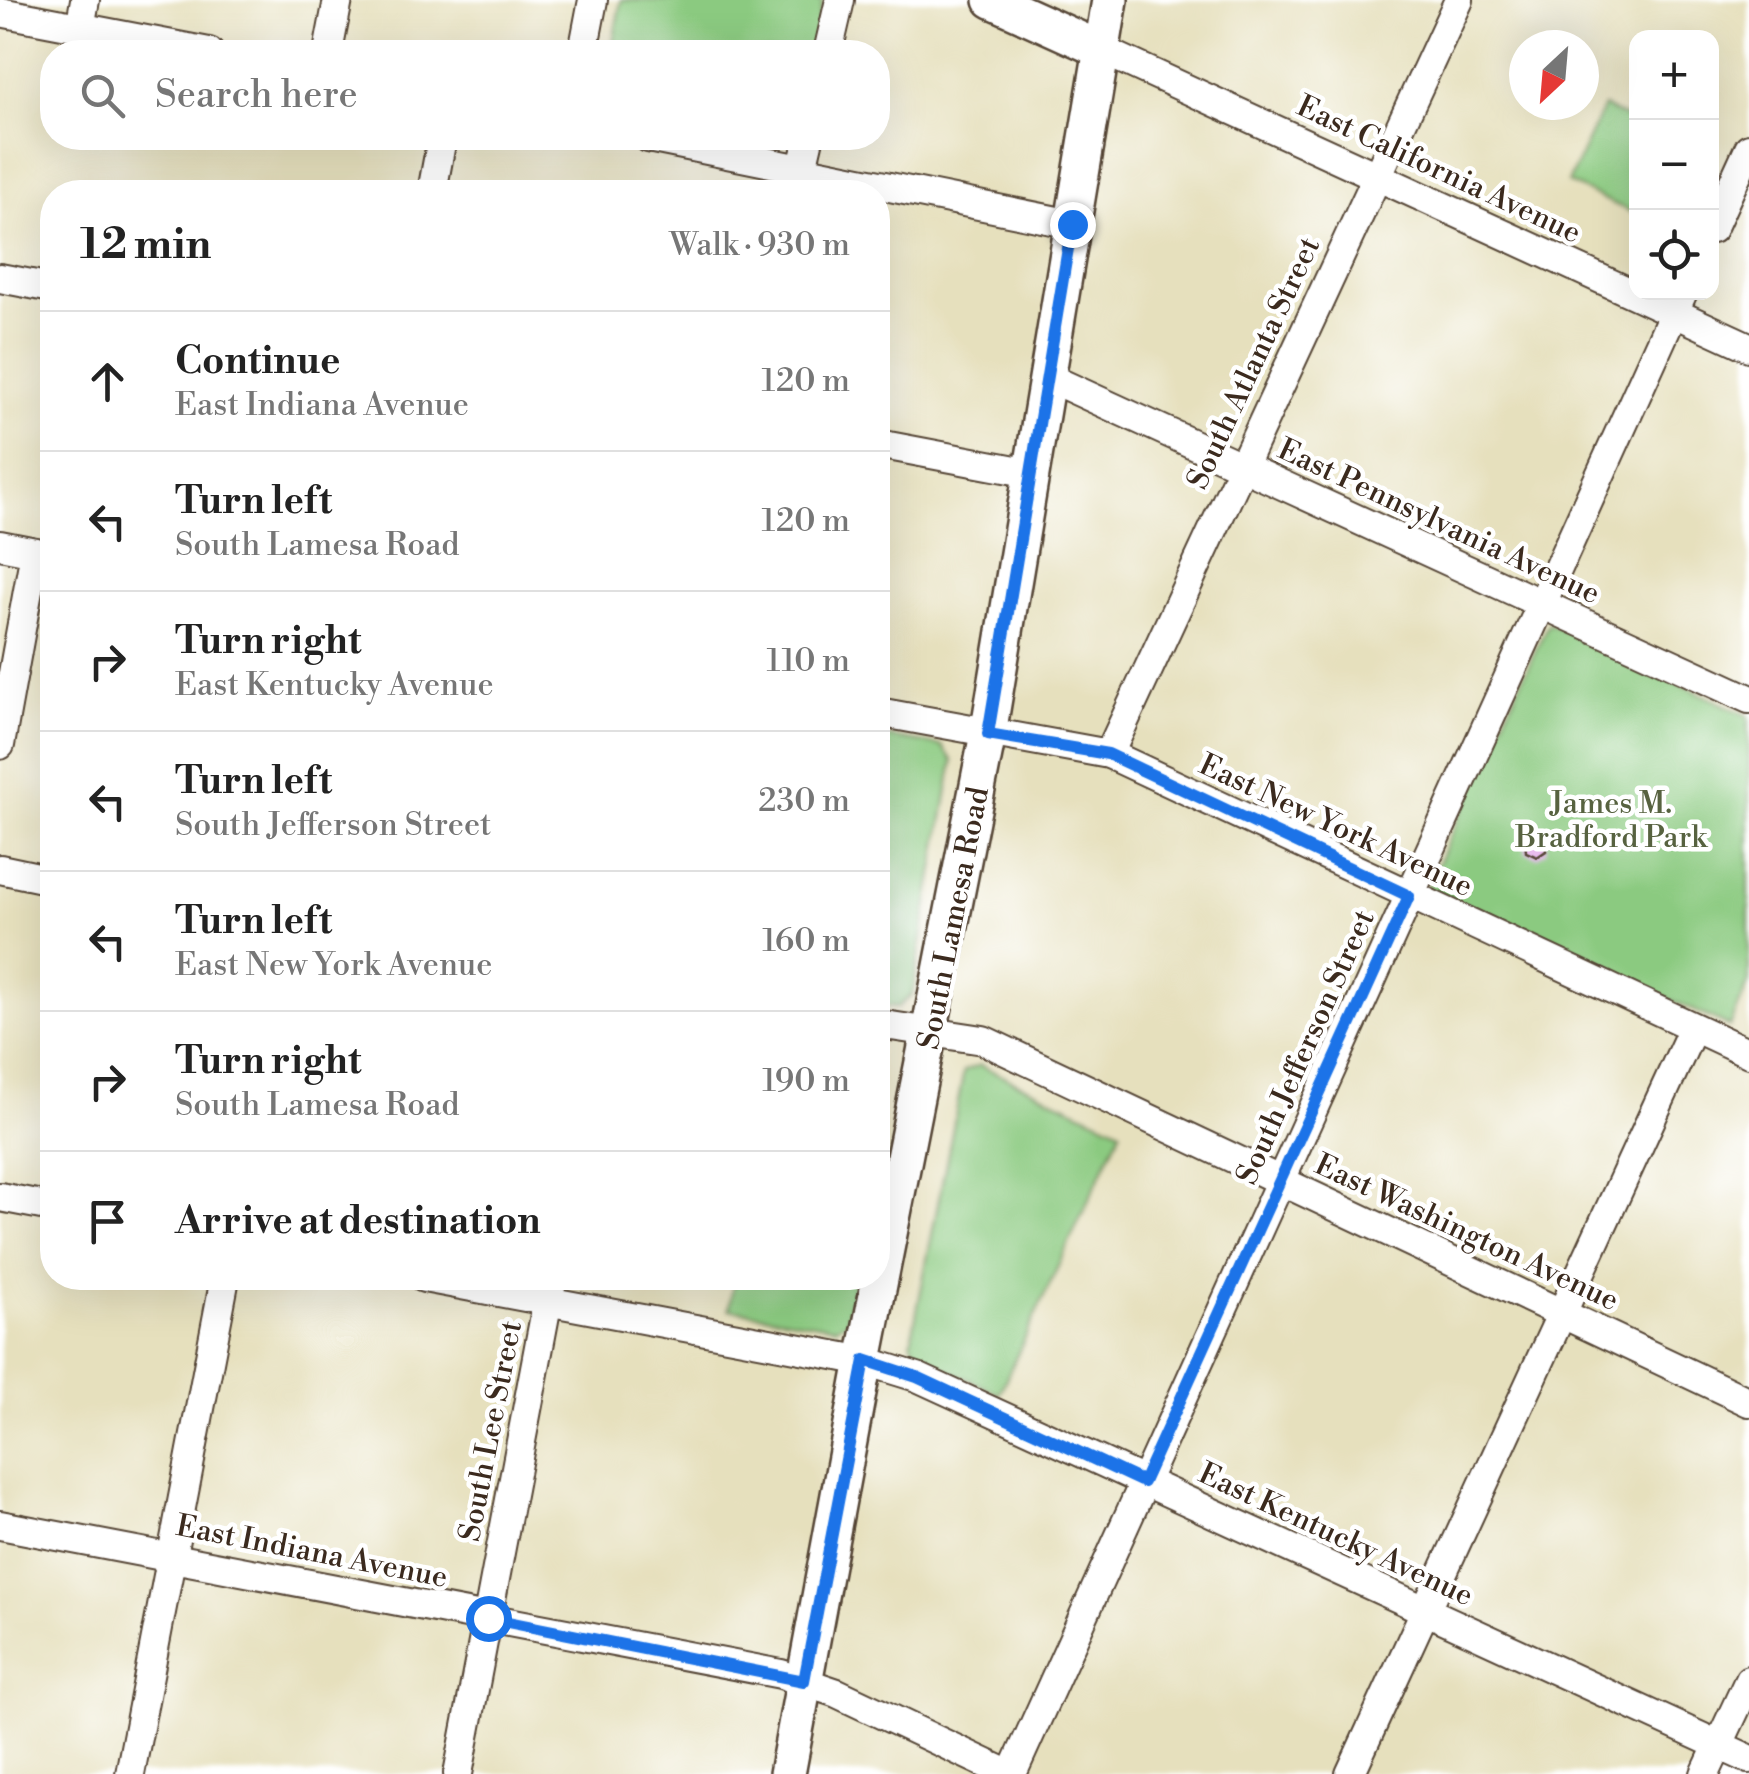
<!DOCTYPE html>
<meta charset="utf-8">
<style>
:root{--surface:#fff;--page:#f2f2f2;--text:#222;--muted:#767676;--line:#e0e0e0}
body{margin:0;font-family:"Libre Bodoni",serif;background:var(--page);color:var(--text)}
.controls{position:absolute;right:30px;top:30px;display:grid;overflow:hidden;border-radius:20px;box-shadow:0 10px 40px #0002}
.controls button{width:90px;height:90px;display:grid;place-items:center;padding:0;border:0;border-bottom:2px solid var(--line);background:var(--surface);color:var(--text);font:50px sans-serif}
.compass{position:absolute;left:1509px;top:30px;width:90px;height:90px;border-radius:50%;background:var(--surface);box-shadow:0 10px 40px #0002;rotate:206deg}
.stop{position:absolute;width:30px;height:30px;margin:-22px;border:8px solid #1a73e8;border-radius:50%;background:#fff}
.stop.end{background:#1a73e8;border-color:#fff;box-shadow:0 2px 10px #0008}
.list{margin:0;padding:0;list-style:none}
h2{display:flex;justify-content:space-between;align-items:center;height:130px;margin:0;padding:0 40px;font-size:42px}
h2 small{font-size:32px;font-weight:400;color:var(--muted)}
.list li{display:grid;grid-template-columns:65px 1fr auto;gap:30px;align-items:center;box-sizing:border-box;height:140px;padding:0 40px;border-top:2px solid var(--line)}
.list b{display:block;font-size:38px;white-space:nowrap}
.list p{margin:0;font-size:32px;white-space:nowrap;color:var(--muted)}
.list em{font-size:32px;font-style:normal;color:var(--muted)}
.icon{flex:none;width:55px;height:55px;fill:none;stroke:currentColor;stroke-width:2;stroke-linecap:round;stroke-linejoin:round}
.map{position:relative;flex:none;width:1749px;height:1774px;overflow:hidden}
.search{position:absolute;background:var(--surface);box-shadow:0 10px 40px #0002;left:40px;top:40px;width:850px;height:110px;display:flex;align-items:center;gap:25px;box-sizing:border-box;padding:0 35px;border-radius:40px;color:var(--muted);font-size:38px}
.panel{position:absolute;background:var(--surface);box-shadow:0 10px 40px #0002;left:40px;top:180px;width:850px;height:1110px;border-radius:40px}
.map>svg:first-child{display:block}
.green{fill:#8bca80;stroke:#637a4f;stroke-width:2.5}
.building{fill:#e2a8e9}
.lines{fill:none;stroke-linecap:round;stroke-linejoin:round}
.minor-casing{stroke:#554536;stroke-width:32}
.major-casing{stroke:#554536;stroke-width:40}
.minor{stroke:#fff;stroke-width:28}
.major{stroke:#fff;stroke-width:35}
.route{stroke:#1a73e8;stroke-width:12}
.labels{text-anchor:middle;stroke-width:9;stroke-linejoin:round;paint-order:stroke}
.street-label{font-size:30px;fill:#3b2a1e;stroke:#fff}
.park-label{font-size:30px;fill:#576240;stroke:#fff}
</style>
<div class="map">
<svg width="1749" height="1774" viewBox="0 0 1749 1774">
<rect width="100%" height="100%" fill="#fff"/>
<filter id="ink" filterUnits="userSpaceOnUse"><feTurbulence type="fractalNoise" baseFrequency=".01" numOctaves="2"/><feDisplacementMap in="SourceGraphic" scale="20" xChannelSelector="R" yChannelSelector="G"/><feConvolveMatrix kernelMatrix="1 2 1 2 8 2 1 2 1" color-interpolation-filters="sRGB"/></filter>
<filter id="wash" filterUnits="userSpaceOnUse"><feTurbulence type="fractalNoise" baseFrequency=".0048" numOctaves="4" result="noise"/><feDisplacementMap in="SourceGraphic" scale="40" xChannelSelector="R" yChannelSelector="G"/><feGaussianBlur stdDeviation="2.25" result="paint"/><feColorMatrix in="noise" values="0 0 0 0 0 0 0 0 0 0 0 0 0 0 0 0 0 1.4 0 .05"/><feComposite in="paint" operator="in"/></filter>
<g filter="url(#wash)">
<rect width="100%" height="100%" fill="#e6e0bd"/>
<g class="green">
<path d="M621,0H823L813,52H611Z"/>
<path d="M1603,107L1636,122V214L1568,183Z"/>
<path d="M1548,623L1749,716V982L1730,1027L1426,889Z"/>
<path d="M878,735L942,746L953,761L912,995L898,1007L878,1005Z"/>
<path d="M979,1065L1121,1130L999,1394L917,1355L911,1341L964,1071Z"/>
<path d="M734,1278H855L847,1321L835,1327L729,1309Z"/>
</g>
<g id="blocks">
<path class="building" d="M1535,835L1546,839V851L1537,857L1526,852L1525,841Z"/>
</g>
</g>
<g filter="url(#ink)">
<use href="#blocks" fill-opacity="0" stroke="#554536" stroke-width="2.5"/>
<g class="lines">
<g class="minor-casing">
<g id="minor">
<path d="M0,12L209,52"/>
<path d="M80,28L85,0"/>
<path d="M1102,50L1749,347"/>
<path d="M328,52L338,0"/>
<path d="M583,52L593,0"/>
<path d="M828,52L840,0"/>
<path d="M648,138L1072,224"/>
<path d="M802,168L809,138"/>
<path d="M432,192L442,138"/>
<path d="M1712,229L1749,148"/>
<path d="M0,278L52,288"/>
<path d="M1047,377L1749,699"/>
<path d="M878,444L1031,473"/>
<path d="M0,545L51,555"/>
<path d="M878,712L1109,754L1749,1053"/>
<path d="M0,745L35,552"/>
<path d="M1109,754L1459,0"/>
<path d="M0,869L52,880"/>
<path d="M878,1024L983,1040L1749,1402"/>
<path d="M0,1197L52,1207"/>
<path d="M424,1278L865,1361L917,1377L1749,1759"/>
<path d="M0,1525L781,1674L837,1693L1008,1774"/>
<path d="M130,1774L225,1278"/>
<path d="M458,1774L552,1278"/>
<path d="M1012,1774L1683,292"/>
<path d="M1350,1774L1693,1028"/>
<path d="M1705,1774L1749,1680"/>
</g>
</g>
<g class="major-casing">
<g id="major">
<path d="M992,0L1102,50"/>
<path d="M787,1774L865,1355L988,734L1110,0"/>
</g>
</g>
<use href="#minor" class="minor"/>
<use href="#major" class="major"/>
</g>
</g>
<g class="lines" filter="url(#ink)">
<path class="route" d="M488,1618L804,1681L865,1360L917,1377L1143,1482L1409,896L1108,754L988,734L1072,224"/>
</g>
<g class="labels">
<g class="street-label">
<text transform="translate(1439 169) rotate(25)" y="10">East California Avenue</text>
<text transform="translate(1253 363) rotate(-65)" y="10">South Atlanta Street</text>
<text transform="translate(1439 521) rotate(25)" y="10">East Pennsylvania Avenue</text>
<text transform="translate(1336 825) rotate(25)" y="10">East New York Avenue</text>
<text transform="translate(953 918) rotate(-79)" y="10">South Lamesa Road</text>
<text transform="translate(1305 1047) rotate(-66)" y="10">South Jefferson Street</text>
<text transform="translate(1467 1232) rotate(25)" y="10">East Washington Avenue</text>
<text transform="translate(490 1431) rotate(-79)" y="10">South Lee Street</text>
<text transform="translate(1336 1534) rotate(25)" y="10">East Kentucky Avenue</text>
<text transform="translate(312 1551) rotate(11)" y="10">East Indiana Avenue</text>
</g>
<g class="park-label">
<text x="1611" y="813">James M.<tspan x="1611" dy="34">Bradford Park</tspan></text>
</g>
</g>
</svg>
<div class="controls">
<button>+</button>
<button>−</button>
<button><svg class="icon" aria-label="locate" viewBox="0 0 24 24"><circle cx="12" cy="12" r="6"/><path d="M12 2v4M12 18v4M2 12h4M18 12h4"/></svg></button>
</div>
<svg class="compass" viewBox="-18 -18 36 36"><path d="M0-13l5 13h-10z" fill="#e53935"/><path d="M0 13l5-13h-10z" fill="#767676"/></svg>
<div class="stop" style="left:488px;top:1618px"></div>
<div class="stop end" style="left:1072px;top:224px"></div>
<div class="search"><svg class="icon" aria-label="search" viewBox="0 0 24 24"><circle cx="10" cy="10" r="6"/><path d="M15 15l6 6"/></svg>Search here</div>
<section class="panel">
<h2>12 min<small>Walk · 930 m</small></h2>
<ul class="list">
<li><svg class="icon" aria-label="ahead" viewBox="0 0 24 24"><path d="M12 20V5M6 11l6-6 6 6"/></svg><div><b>Continue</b><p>East Indiana Avenue</p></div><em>120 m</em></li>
<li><svg class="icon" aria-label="left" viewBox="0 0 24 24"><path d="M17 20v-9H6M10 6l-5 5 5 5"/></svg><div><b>Turn left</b><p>South Lamesa Road</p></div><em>120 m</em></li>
<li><svg class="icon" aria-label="right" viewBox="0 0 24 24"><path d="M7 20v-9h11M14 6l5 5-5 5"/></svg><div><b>Turn right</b><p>East Kentucky Avenue</p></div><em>110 m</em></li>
<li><svg class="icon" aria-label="left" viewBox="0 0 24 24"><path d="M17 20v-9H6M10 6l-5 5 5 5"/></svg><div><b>Turn left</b><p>South Jefferson Street</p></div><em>230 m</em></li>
<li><svg class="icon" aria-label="left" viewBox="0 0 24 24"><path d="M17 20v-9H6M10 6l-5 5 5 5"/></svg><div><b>Turn left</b><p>East New York Avenue</p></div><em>160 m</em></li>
<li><svg class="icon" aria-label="right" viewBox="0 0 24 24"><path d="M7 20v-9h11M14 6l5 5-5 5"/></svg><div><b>Turn right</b><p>South Lamesa Road</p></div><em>190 m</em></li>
<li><svg class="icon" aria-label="arrive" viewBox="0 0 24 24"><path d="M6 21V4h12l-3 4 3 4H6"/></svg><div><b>Arrive at destination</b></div></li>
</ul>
</section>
</div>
